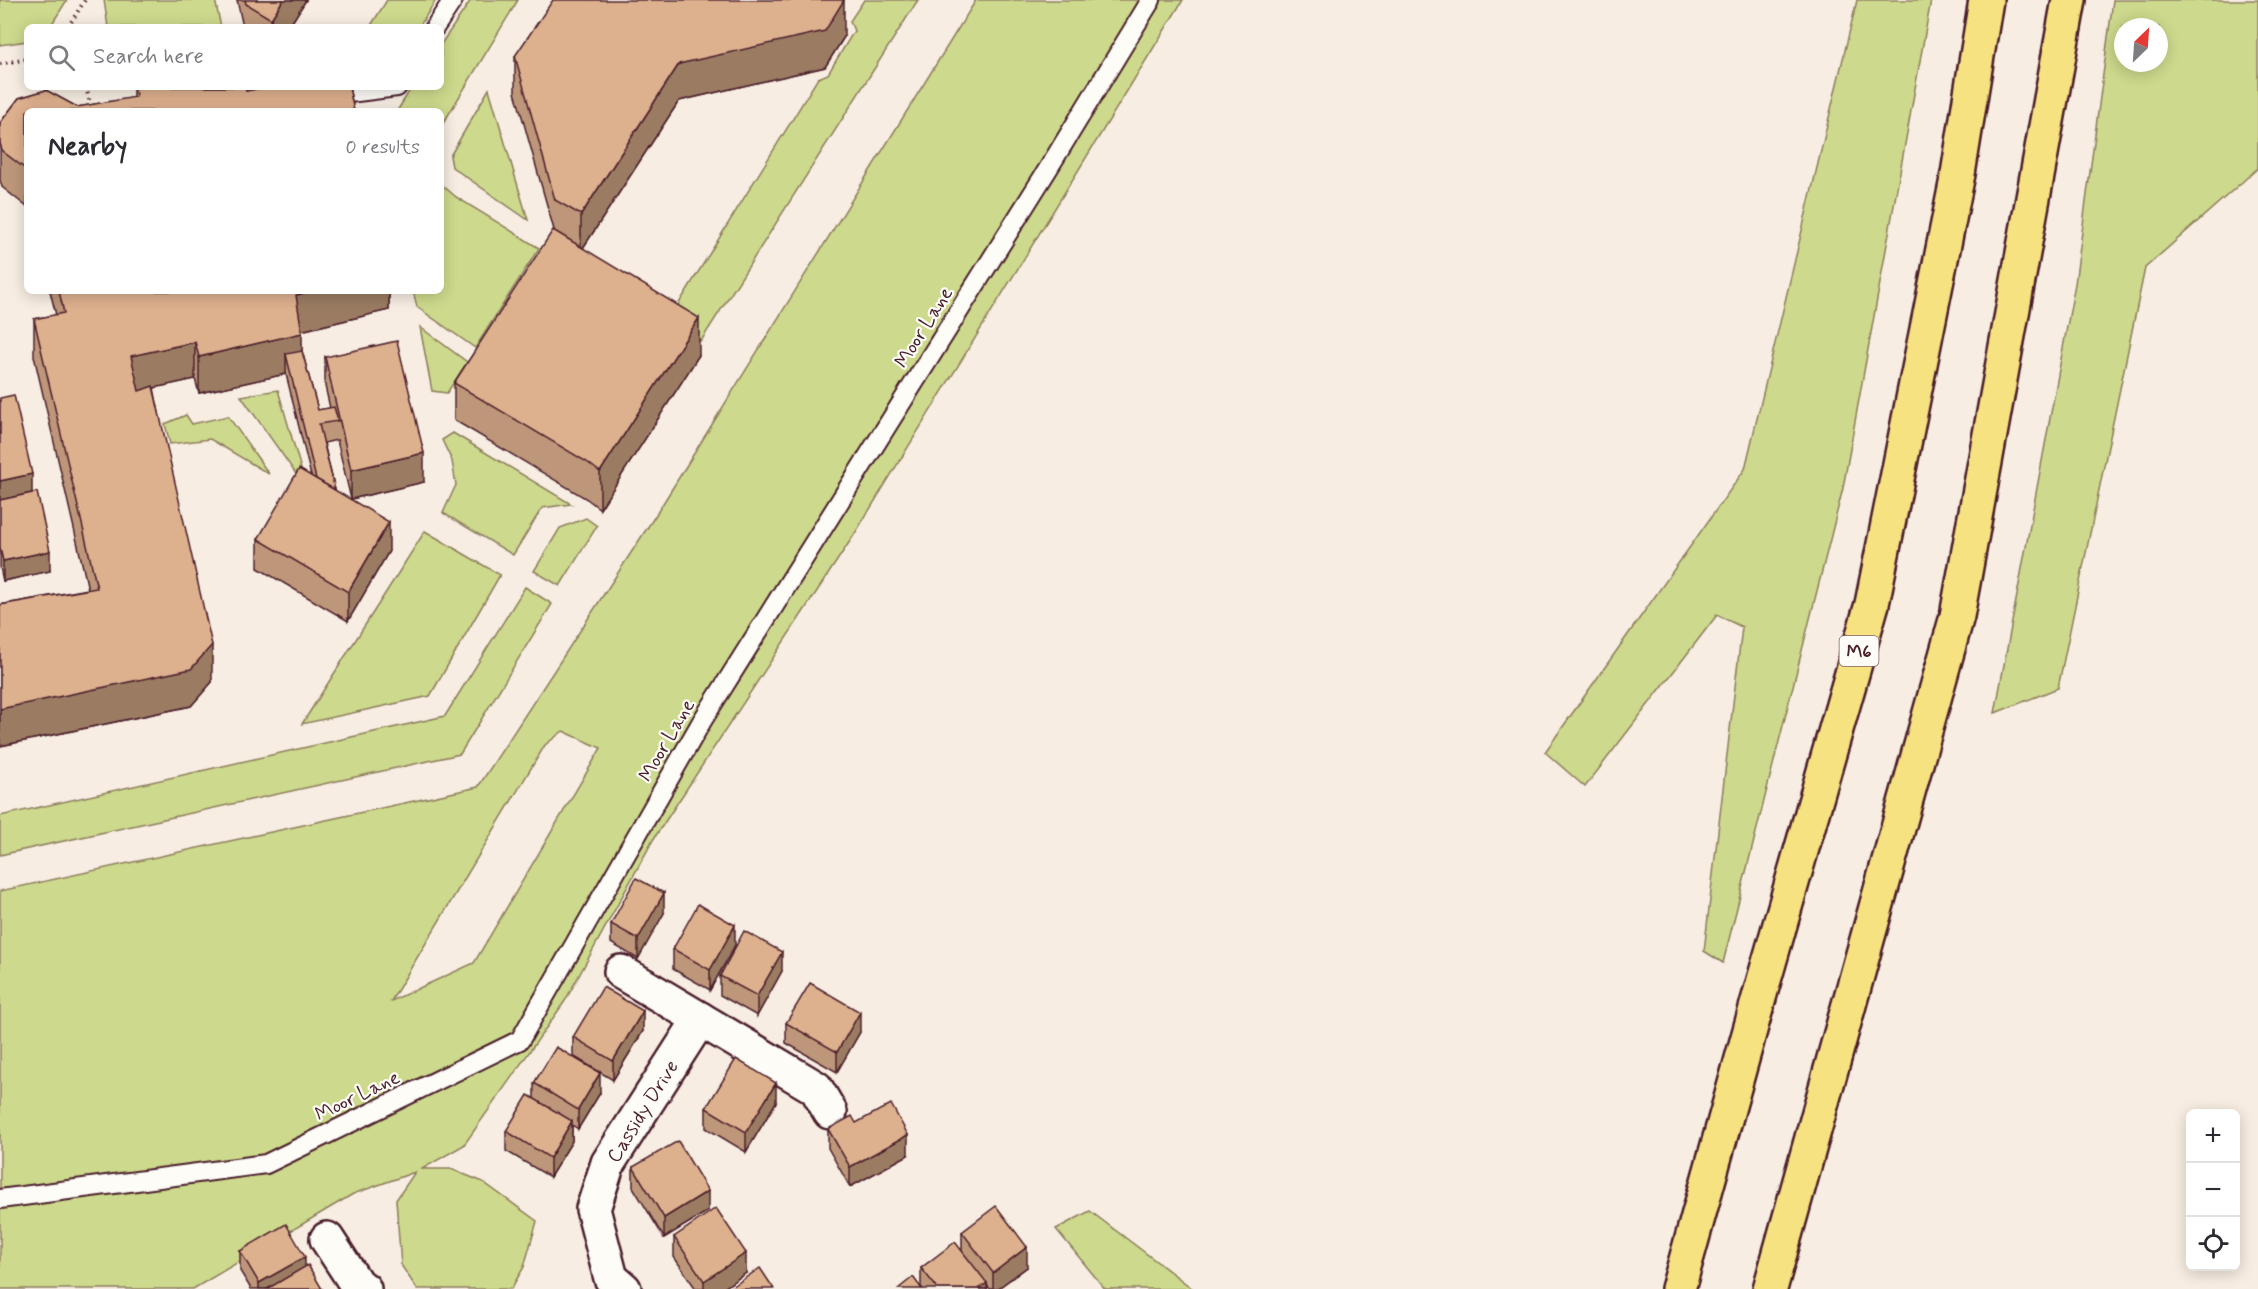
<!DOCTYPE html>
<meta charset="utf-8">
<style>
:root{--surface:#fff;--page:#f2f2f3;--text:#2b2b33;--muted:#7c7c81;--line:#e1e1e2}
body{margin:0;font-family:Mynerve,sans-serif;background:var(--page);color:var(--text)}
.controls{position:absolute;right:18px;bottom:18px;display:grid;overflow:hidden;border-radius:9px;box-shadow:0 3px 15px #0003}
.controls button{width:54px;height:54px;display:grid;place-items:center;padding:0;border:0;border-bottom:2px solid var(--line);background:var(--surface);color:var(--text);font:30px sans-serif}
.compass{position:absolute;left:2114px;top:18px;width:54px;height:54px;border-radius:50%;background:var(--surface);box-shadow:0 3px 15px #0003;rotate:25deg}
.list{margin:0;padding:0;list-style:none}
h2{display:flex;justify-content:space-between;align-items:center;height:78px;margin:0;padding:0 24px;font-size:26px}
h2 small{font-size:20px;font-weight:400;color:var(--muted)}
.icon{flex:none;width:33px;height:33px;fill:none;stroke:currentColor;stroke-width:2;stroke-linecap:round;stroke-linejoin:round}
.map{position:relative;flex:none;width:2258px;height:1289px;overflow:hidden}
.search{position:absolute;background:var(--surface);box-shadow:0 3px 15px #0003;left:24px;top:24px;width:420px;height:66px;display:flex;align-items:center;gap:15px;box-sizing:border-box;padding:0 21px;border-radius:9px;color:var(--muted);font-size:22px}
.panel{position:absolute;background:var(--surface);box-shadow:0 3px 15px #0003;left:24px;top:108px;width:420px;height:186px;border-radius:9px}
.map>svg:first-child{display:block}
.green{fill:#cdd98c;stroke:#8c7c5c;stroke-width:1.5;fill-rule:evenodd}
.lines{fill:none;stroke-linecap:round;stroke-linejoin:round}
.service-casing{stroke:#4a1f2b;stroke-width:22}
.minor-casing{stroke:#4a1f2b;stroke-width:38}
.motorway-casing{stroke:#4a1f2b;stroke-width:38}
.path{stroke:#4a1f2b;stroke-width:4;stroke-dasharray:1.5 4.5;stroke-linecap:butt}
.service{stroke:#fdfcf7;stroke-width:18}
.minor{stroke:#fdfcf7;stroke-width:33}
.motorway{stroke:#f6e281;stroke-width:33}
.wall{fill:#be977a;stroke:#4a1f2b;stroke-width:1.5}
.shaded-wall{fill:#9b7b63;stroke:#4a1f2b;stroke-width:1.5}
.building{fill:#ddb08e;stroke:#4a1f2b;stroke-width:1.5}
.labels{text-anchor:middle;stroke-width:4.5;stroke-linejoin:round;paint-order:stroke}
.shield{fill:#fdfcf7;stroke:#806168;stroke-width:1.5}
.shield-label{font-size:18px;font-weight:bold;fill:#4a1f2b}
.street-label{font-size:20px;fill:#4a1f2b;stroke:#fdfcf7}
</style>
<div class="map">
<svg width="2258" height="1289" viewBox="0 0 2258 1289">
<rect width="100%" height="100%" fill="#f7ede2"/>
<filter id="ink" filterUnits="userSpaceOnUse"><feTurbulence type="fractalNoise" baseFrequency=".0167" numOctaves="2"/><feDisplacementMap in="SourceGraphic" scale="12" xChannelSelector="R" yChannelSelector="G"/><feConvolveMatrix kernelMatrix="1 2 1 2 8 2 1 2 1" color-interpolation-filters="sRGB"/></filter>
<g filter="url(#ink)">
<g class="green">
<path d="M0,0H67L50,27H27V41L0,45Z"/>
<path d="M104,0H215L221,27H108Z"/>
<path d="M387,0H436L419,27H370Z"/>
<path d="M471,0H518L441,127V111H397L412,87H441V44Z"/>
<path d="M864,0H918L701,341L668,321L818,78L828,74L854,31L850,21Z"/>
<path d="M976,0H1183L854,535L653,840L565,1001L464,1145L422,1169H451L483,1182L537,1221L524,1267L511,1289H417L401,1265L396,1200L415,1172L353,1194L193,1289H0V891L478,787L657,513ZM563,731L601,748L474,963L391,1001L545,745Z"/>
<path d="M1857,0H1931L1843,488L1723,963L1704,951L1742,627L1717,615L1585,787L1545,752L1745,469Z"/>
<path d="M2113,0H2258V168L2145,268L2058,688L1995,713L2075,284ZM2123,27H2159V63H2123Z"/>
<path d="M489,89L528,220L452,167L450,156Z"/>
<path d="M441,184L456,197L539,248L475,348L417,307L413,291H441Z"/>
<path d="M420,327L467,362L447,393L432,391Z"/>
<path d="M278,390L301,469V481L241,396Z"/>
<path d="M186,415L192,424L228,416L269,474L210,439L170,444L165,424Z"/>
<path d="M453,433L571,504L542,508L513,555L443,513L456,485L452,461L442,440Z"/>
<path d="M586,518L597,526L560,586L534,571L560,528Z"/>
<path d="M425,531L500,575L430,696L302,724Z"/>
<path d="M525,587L552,604L460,754L0,855V816L445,716Z"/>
<path d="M1090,1211L1193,1289H1105L1056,1229Z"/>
</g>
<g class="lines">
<g class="service-casing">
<g id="service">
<path d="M435,27L453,0"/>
<path d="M325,96L397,87"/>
<path d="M0,1199L266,1164L520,1040L702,721L1048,169L1151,0"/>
</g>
</g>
<g class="minor-casing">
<g id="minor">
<path d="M621,972L816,1088L830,1112"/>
<path d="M327,1239L357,1285L364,1289"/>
<path d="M624,1289L611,1278L593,1209L608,1163L700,1019"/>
</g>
</g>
<g class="motorway-casing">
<g id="motorway">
<path d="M1678,1289L1762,987L1872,604L1958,174L1986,0"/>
<path d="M1770,1289L1957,616L2069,0"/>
</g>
</g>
<g class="path">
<path d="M68,27L85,0"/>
<path d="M0,64L27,59"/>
<path d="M86,87L92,111"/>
</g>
<use href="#service" class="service"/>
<use href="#minor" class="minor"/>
<use href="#motorway" class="motorway"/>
</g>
<g class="wall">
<path d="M237,0H306L289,27H243Z"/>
<path d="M844,37L825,67L679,101L583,248L699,355L600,509L587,499L454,420V383L554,230L515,92V56Z"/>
<path d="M133,87H246V91L267,87H349L354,111H27V207L2,187L0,180V123L19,98L46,90L77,107L133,98Z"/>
<path d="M50,291H389V310L301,331L302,351L318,410L330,408L325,386V357L424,482L351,499L337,440L324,443L335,490L389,551L348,621L258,568V539L311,476L286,374L199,393L195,379L154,388L212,682L191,706L0,746V605L88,589L34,356V319L56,315Z"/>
<path d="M0,398L32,493L50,571L3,581L0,567Z"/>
<path d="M664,913L638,959L611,943V924Z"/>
<path d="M735,945L710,990L673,969V949Z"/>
<path d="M782,971L757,1016L720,995V976Z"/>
<path d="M786,1023L860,1032L837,1072L786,1043Z"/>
<path d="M643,1031L613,1080L573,1056V1037Z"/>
<path d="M534,1083L600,1093L578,1129L572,1125V1141L550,1177L506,1151V1131L534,1098Z"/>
<path d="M776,1102L746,1152L706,1128V1108Z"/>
<path d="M828,1129L908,1155L850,1187L828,1148Z"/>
<path d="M633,1167L708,1211L664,1238L633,1187Z"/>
<path d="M962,1232L1027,1267L997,1289H990L987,1285V1289H923L921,1287V1268L962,1251Z"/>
<path d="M674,1237L746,1273L722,1289H696L674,1257Z"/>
<path d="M240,1251L305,1267L322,1289H251L240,1271Z"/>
</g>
<g class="shaded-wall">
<path d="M283,0H306L289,27H271V19Z"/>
<path d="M844,0V37L825,67L679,101L581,251V215L679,64Z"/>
<path d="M313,291H389V310L296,332V295Z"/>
<path d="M699,318V355L600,509V472Z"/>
<path d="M302,333V370L286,354V374L199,393V357Z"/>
<path d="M195,342V379L131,393V356Z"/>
<path d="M424,453V482L351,499V470Z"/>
<path d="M32,474V493L0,500V481Z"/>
<path d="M389,522V551L348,621V592Z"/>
<path d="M50,551V571L3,581V561Z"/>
<path d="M212,645V682L191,706L0,746V709Z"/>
<path d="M664,893V913L638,959V939Z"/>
<path d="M735,925V945L710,990V970Z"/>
<path d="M782,952V971L757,1016V996Z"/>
<path d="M643,1011V1031L613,1080V1061Z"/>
<path d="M860,1012V1032L837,1072V1052Z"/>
<path d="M600,1073V1093L578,1129V1110Z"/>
<path d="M776,1083V1102L746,1152V1132Z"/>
<path d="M572,1121V1141L550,1177V1158Z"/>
<path d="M908,1135V1155L850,1187V1167Z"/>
<path d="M708,1191V1211L664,1238V1218Z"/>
<path d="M1027,1247V1267L997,1289H993V1273Z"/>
<path d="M746,1253V1273L722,1289H704V1281Z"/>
<path d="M305,1257V1277L284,1289H259V1283Z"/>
<path d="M987,1283V1289H978Z"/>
</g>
<g class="building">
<path d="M245,0H283L271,19L246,4Z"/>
<path d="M553,0H844L825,31L679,64L581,215L555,200L515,56Z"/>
<path d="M135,87H246V91L267,87H349L354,111H27V170L2,151L0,143V123L19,98L46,90L77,107L136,97Z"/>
<path d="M553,230L699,318L600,472L587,462L454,383Z"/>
<path d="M59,291H313L296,295L302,333L199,357L195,342L131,356L139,391L153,386L212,645L191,669L0,709V605L97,588L34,319L64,313Z"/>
<path d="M397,341L424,453L351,470L325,357Z"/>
<path d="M302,351L318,410L334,407L338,421L319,424L335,490L316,479L286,354Z"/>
<path d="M14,395L32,474L0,481V398Z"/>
<path d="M299,469L389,522L348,592L258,539Z"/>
<path d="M37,492L50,551L3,561L0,548V500Z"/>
<path d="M636,878L664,893L638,939L611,924Z"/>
<path d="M698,904L735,925L710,970L673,949Z"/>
<path d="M744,931L782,952L757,996L720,976Z"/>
<path d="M810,983L860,1012L837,1052L786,1023Z"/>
<path d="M603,987L643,1011L613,1061L573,1037Z"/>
<path d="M556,1047L600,1073L578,1110L534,1083Z"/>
<path d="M736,1059L776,1083L746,1132L706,1108Z"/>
<path d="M528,1095L572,1121L550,1158L506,1131Z"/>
<path d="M891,1104L908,1135L850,1167L828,1129L852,1116L856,1123Z"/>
<path d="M678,1141L708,1191L664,1218L633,1167Z"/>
<path d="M996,1206L1027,1247L993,1273L962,1232Z"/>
<path d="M716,1208L746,1253L704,1281L674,1237Z"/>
<path d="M286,1224L305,1257L259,1283L240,1251Z"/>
<path d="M955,1242L987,1283L978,1289H938L921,1268Z"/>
<path d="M308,1265L322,1289H267Z"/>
<path d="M760,1268L774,1289H729Z"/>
<path d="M913,1277L922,1289H898Z"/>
</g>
</g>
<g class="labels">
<rect class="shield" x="1839.5" y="636" width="39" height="30" rx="4.5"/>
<g class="shield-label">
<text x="1859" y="657">M6</text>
</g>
<g class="street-label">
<text transform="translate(923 327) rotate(-58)" y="7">Moor Lane</text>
<text transform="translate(666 740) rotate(-60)" y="7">Moor Lane</text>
<text transform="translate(357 1095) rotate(-26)" y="7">Moor Lane</text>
<text transform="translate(642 1111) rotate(-58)" y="7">Cassidy Drive</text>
</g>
</g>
</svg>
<div class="controls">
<button>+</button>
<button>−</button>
<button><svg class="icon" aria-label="locate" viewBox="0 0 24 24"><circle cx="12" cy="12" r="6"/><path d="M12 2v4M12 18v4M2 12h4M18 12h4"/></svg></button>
</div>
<svg class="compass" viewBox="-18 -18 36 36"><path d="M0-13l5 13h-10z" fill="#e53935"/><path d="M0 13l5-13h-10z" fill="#7c7c81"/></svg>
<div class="search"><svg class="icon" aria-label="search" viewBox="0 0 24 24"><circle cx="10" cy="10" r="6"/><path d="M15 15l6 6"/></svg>Search here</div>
<section class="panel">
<h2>Nearby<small>0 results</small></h2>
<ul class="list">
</ul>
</section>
</div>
